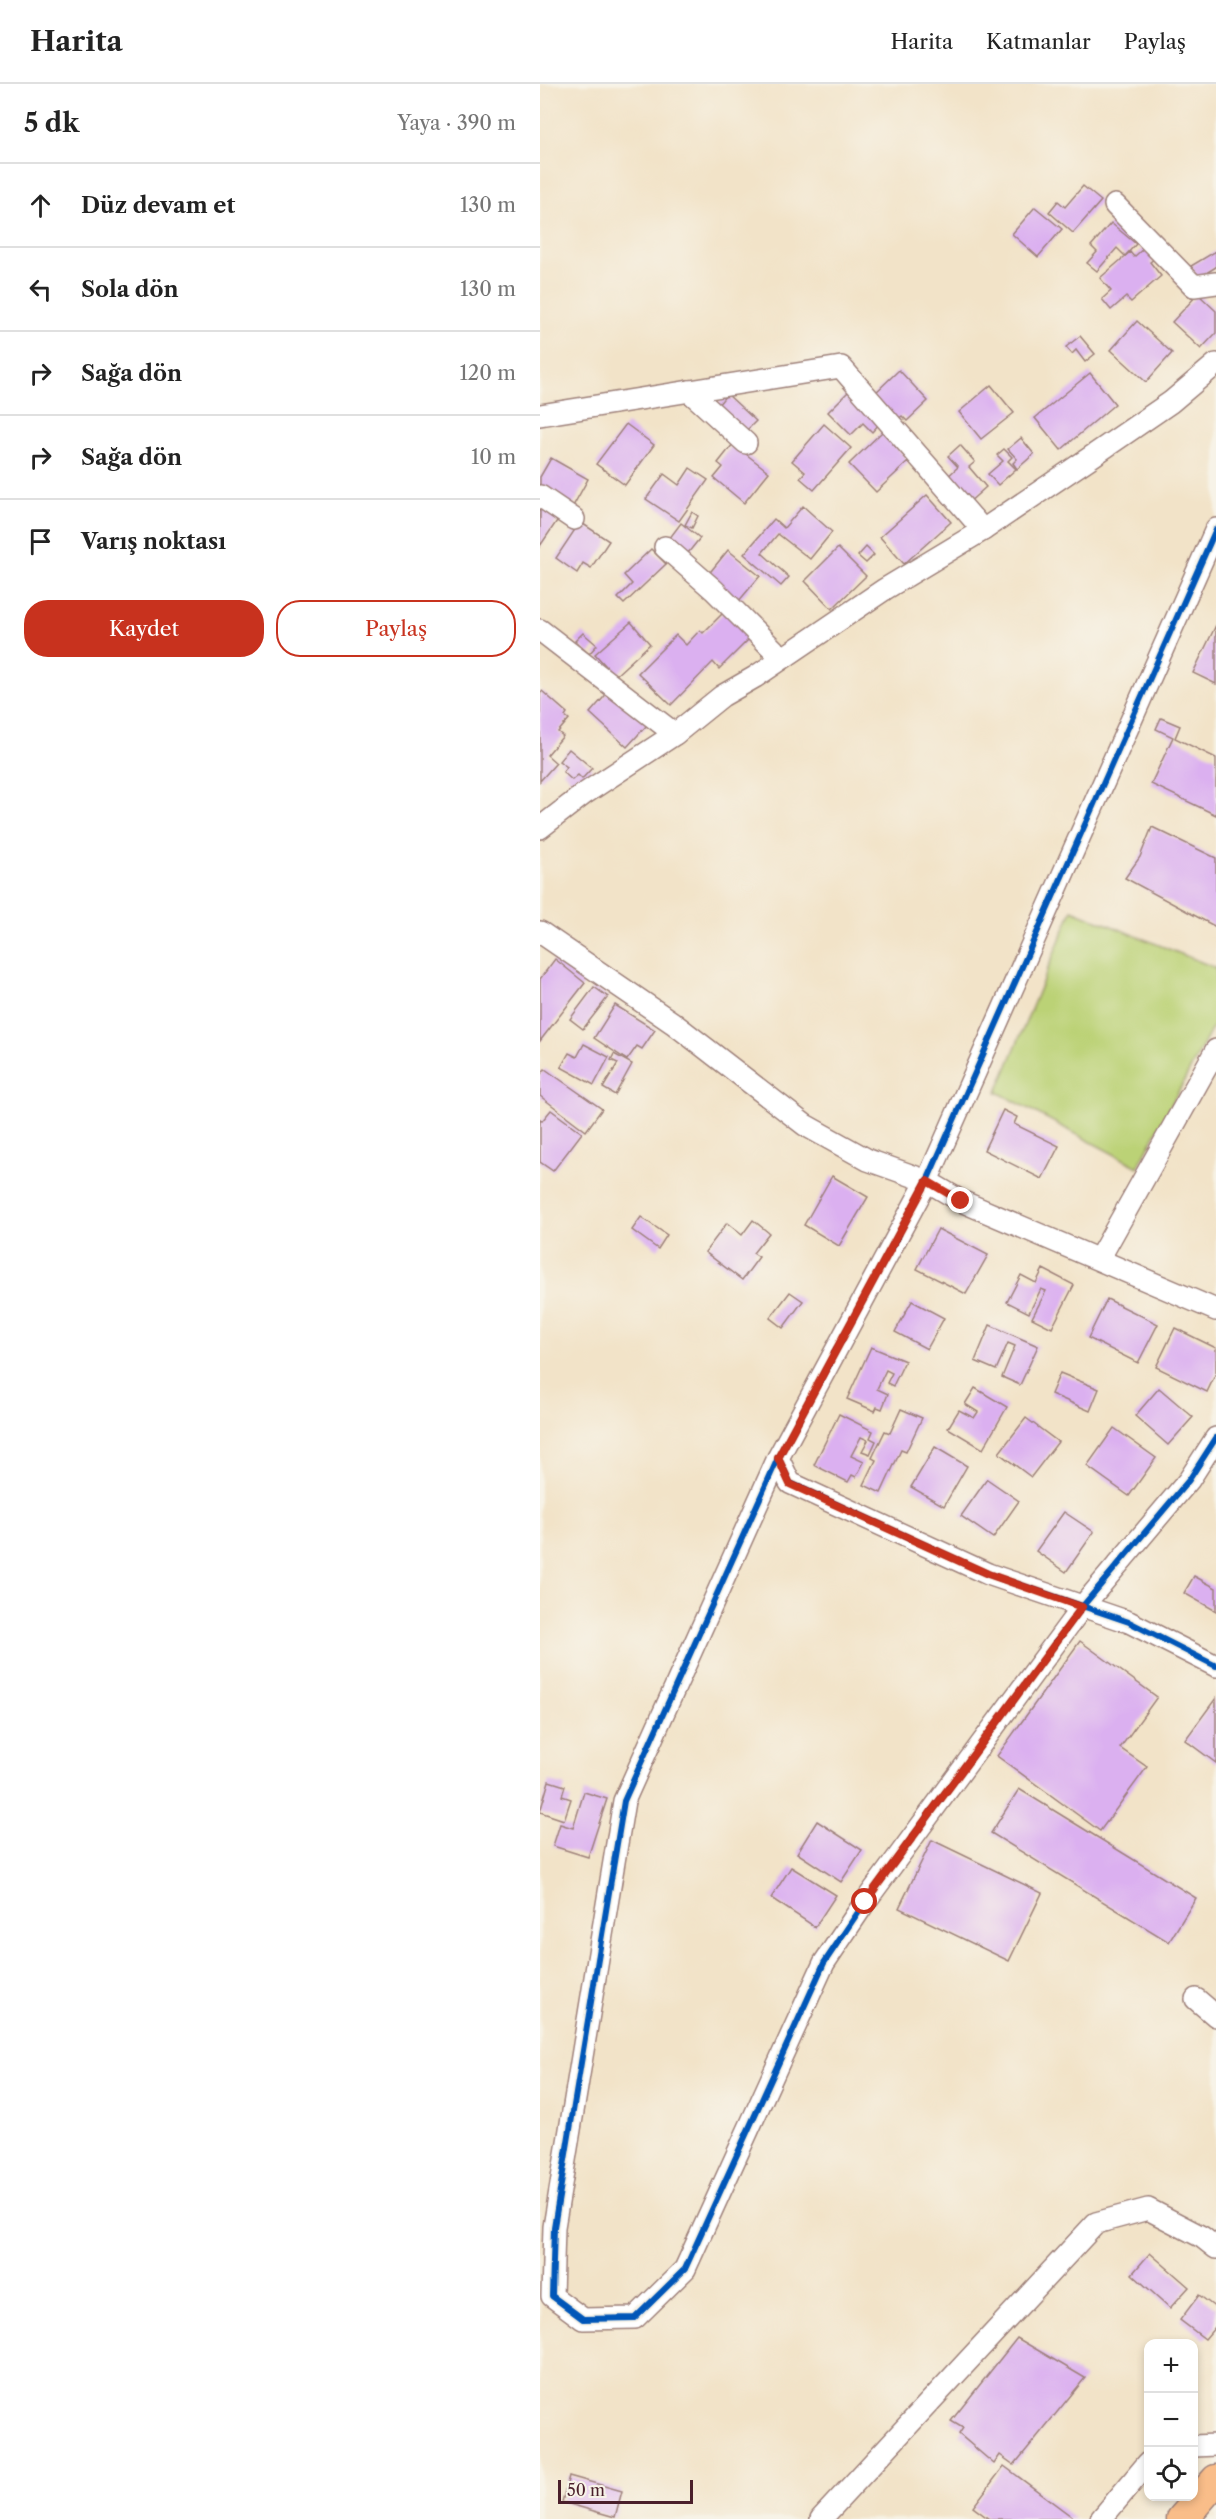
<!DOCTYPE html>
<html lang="tr">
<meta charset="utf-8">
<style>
:root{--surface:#fff;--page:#f2f2f2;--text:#222;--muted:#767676;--line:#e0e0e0;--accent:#c8321e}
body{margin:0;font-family:"Libre Caslon Text",serif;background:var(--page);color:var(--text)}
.controls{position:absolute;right:18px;bottom:18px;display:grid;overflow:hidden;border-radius:12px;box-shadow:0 3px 9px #0003}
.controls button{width:54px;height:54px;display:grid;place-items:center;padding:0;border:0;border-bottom:2px solid var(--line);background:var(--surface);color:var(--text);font:30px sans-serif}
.scale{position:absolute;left:18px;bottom:15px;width:135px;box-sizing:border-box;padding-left:6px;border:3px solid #4a1f2b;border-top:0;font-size:16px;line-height:21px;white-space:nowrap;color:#4a1f2b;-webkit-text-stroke:4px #f7f3e8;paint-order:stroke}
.stop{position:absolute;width:18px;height:18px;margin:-14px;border:4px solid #c8321e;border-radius:50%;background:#fff}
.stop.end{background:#c8321e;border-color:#fff;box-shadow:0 2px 6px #0008}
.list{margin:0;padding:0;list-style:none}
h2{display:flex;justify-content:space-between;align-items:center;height:78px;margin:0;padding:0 24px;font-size:26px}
h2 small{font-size:20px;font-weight:400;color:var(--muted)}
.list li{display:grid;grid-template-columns:39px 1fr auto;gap:18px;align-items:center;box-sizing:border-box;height:84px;padding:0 24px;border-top:2px solid var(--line)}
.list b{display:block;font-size:22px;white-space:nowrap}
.list em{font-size:20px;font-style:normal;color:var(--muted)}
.actions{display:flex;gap:12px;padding:18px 24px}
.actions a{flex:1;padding:14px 0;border:2px solid var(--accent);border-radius:24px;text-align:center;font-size:21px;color:var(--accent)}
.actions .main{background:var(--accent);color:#fff}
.icon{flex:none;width:33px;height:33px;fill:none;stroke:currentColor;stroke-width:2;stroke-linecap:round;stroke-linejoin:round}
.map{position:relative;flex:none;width:676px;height:2435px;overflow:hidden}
header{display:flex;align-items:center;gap:36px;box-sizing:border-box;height:84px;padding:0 30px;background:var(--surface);border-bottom:2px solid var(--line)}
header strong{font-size:28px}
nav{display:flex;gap:33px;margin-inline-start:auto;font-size:21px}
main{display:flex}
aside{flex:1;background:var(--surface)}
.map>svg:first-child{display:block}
.green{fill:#bbd276;stroke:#827850;stroke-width:1.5}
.building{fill:#dbb0f0}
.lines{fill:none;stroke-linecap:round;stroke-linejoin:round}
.minor-casing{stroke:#9e817a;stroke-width:24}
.highway-casing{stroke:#9e817a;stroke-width:33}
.minor{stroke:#fff;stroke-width:21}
.highway{stroke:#f9bd89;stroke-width:30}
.cycleway-casing{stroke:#f7f3e8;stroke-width:10}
.cycleway{stroke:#0057b8;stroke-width:6}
.route{stroke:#c8321e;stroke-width:8}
</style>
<header>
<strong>Harita</strong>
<nav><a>Harita</a><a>Katmanlar</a><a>Paylaş</a></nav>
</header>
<main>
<aside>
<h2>5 dk<small>Yaya · 390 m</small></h2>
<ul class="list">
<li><svg class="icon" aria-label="ahead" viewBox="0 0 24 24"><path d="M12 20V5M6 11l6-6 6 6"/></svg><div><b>Düz devam et</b></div><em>130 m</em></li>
<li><svg class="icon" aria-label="left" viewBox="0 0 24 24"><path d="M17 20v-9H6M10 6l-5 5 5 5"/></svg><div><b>Sola dön</b></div><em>130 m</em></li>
<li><svg class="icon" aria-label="right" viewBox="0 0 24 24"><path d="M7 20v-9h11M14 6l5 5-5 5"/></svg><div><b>Sağa dön</b></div><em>120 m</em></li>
<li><svg class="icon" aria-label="right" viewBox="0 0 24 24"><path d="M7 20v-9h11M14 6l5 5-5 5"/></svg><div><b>Sağa dön</b></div><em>10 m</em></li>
<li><svg class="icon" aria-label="arrive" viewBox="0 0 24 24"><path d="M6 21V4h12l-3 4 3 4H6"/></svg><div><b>Varış noktası</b></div></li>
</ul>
<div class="actions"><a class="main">Kaydet</a><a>Paylaş</a></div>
</aside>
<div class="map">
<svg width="676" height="2435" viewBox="0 0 676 2435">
<rect width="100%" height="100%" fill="#f7f3e8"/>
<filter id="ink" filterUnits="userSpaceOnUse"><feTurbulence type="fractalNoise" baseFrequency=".0167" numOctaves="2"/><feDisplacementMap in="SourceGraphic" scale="12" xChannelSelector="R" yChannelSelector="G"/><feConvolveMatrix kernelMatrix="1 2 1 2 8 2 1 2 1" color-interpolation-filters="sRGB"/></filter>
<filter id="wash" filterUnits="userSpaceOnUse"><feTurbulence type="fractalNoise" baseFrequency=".008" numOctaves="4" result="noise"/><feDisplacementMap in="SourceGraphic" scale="24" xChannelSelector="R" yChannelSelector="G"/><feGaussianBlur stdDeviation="1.35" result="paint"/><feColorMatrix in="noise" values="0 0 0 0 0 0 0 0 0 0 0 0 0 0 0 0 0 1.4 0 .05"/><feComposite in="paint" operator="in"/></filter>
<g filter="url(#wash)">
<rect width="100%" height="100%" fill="#f2e3c8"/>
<path class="green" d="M532,826L676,884V937L598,1083L457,1008Z"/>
<g id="blocks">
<g class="building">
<path d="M543,102L561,117L533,149L509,128L518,117L525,123Z"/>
<path d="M495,123L522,145L498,173L472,150Z"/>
<path d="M571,139L596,160L585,172L577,164L557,187L547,179L557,168L551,162Z"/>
<path d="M606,162L615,174L610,178L621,192L591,218L586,213L571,226L562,215L571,207L560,194L590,168L594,173Z"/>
<path d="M676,167V183L658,194L651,182Z"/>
<path d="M658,210L676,227V249L661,265L632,238Z"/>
<path d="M597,237L632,269L606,298L571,266Z"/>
<path d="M540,252L555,270L545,278L536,266L532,270L526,263Z"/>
<path d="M359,286L388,317L367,337L362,332L356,337L332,312Z"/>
<path d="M550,289L575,320L521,366L495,334Z"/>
<path d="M451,301L474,329L441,355L419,328Z"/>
<path d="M309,307L341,338L332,348L323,339L311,351L288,328Z"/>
<path d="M187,310L216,337L206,347L178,321Z"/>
<path d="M86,340L114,361L85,401L56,380Z"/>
<path d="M284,340L311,364L274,406L260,394L265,388L252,377Z"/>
<path d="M342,348L369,377L336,408L309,380Z"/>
<path d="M481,354L494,370L477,385L473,379L477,375L468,365Z"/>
<path d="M193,360L229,388L204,419L174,394L183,383L178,379Z"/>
<path d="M420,361L435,378L429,383L446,403L427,420L405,395L418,383L408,372Z"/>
<path d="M464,365L472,373L468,377L476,385L458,401L448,390L463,377L457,371Z"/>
<path d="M11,374L48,395L32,424L0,406V393Z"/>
<path d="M150,384L168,396L139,437L106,415L124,390L139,401Z"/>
<path d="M387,411L411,438L364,480L340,453Z"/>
<path d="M0,421L19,434L0,462Z"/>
<path d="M263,422L292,448L270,475L238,450L222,469L249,493L241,502L204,470L234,435L244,444Z"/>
<path d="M152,428L158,432L152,444L145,441Z"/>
<path d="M40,438L69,457L51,484L43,479L37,489L16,474Z"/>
<path d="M141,439L160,454L148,469L129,455Z"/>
<path d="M326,463L334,471L326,479L318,472Z"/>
<path d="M298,464L326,492L292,525L265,497Z"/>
<path d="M111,465L126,480L84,520L78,514L92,500L84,491Z"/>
<path d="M188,466L220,492L198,518L167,492Z"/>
<path d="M185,527L211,553L179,585L173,578L131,621L98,589L136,551L146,561L160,546L163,549Z"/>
<path d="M91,538L110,560L75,592L55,570Z"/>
<path d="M676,541V600L653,589Z"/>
<path d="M43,549L57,561L49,570L35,557Z"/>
<path d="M70,606L108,640L87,663L50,629Z"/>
<path d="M2,607L27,629L25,632L29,635L18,648L23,652L7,671L16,679L0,697V610Z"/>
<path d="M621,634L640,642L635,654L676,674V731L611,700L633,653L616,645Z"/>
<path d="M29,665L52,684L42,695L38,691L32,696L23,688L27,683L19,677Z"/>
<path d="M612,743L676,774V843L585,794L600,773Z"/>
<path d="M15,875L45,899L0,957V895Z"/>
<path d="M54,903L68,913L43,945L30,935Z"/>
<path d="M75,921L115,946L102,965L97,962L87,976L54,954Z"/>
<path d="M44,960L69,973L54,1001L21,983L29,969L37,973Z"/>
<path d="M74,970L92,980L75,1011L63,1004L78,979L71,976Z"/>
<path d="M5,985L62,1025L46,1047L0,1012V991Z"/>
<path d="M11,1026L42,1049L13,1087L0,1078V1036L2,1037Z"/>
<path d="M463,1026L477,1033L474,1040L519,1062L502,1095L444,1066Z"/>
<path d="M292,1092L328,1113L299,1162L264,1141Z"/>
<path d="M101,1133L127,1151L118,1165L92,1146Z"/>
<path d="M213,1136L229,1149L213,1169L219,1173L202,1196L165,1168L187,1139L202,1151Z"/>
<path d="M398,1145L448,1171L426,1210L377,1185Z"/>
<path d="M503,1185L534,1201L512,1244L492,1234L506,1207L501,1205L489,1229L467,1218L481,1191L496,1199Z"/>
<path d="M250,1208L263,1217L243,1244L230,1234Z"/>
<path d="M567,1215L618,1240L598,1279L548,1254Z"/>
<path d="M372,1217L404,1234L387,1265L355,1248Z"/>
<path d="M450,1241L498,1262L480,1301L462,1293L475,1262L468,1259L456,1286L435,1277Z"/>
<path d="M635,1244L676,1264V1289L667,1308L616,1283Z"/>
<path d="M331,1263L365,1277L353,1302L347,1299L352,1289L346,1286L337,1305L348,1310L342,1325L337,1323L335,1327L307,1315Z"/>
<path d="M520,1289L559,1305L550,1327L511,1310Z"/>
<path d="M435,1304L467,1323L443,1365L408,1344L419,1326L434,1334L438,1328L425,1320Z"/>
<path d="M619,1304L653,1333L628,1361L595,1332Z"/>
<path d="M361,1325L382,1334L366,1368L361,1366L341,1409L324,1401L336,1376L332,1374L345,1347L350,1349Z"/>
<path d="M299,1330L333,1347L330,1354L336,1357L330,1370L322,1367L328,1356L321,1353L311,1372L324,1378L316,1393L312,1391L308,1398L274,1381Z"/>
<path d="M486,1334L518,1358L491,1393L459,1369Z"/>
<path d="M574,1344L616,1374L589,1412L547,1382Z"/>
<path d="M395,1363L427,1382L404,1422L371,1403Z"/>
<path d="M447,1395L479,1417L453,1454L421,1432Z"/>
<path d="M524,1428L554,1448L526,1488L496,1467Z"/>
<path d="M654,1492L676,1504V1527L644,1509Z"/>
<path d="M540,1557L617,1613L580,1664L607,1683L560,1747L457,1672Z"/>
<path d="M676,1614V1679L645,1656Z"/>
<path d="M9,1697L25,1702L22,1712L31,1715L24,1736L0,1728Z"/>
<path d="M479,1705L656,1814L629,1858L451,1749Z"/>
<path d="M44,1708L67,1715L48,1773L13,1762L20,1740L33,1744Z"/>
<path d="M277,1737L322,1766L301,1798L257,1769Z"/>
<path d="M392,1756L502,1809L469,1877L359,1824Z"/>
<path d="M251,1783L296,1811L275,1843L231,1814Z"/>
<path d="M610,2169L649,2203L630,2224L592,2190Z"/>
<path d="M659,2211L676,2224V2242L665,2255L640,2236Z"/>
<path d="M477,2254L545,2294L474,2381L460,2371L454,2380L419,2350L423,2344L411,2337Z"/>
<path d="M464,2382L535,2435H449L433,2423Z"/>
<path d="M29,2392L82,2407L75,2433L22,2418Z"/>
</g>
</g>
</g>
<g filter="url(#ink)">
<use href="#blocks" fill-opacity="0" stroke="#9e817a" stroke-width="1.5"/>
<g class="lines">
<g class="minor-casing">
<g id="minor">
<path d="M575,121L654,202L676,199"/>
<path d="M149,307L206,359"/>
<path d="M0,331L301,283L443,446"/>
<path d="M0,412L34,435"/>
<path d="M676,445L387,1097L238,1374L250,1399L448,1490L589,1538L676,1582"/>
<path d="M125,463L174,506L242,574"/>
<path d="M0,546L135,650"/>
<path d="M0,744L44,710L135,650L182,612L215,593L345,505L443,446L548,375L631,318L676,280"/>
<path d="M0,848L133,939L265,1041L328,1076L387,1097L421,1117L676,1226"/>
<path d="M559,1175L676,966"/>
<path d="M238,1374L84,1717L14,2143L12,2212L43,2235L95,2234L145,2185L284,1879L325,1818L542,1523L649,1396L676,1354"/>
<path d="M656,1915L676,1932"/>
<path d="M654,2362L676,2361"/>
<path d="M281,2435L556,2139L608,2125L662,2153L676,2164"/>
<path d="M561,2435L608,2379"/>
</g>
</g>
<g class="highway-casing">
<path id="highway" d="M642,2435L676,2396"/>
</g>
<use href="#minor" class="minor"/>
<use href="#highway" class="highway"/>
<g class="cycleway-casing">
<g id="cycleway">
<path d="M676,445L387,1097L238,1374L250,1399L448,1490L589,1538L676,1582"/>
<path d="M238,1374L84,1717L14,2143L12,2212L43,2235L95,2234L145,2185L284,1879L325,1818L542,1523L649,1396L676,1354"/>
</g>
</g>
<use href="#cycleway" class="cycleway"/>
</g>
</g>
<g class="lines" filter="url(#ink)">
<path class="route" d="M325,1818L542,1523L448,1490L250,1400L238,1374L387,1097L421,1117"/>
</g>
</svg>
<div class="controls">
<button>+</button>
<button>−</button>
<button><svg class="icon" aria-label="locate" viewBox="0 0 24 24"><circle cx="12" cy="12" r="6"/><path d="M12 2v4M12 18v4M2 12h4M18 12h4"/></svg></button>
</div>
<div class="scale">50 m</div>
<div class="stop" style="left:325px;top:1818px"></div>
<div class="stop end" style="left:421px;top:1117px"></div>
</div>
</main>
